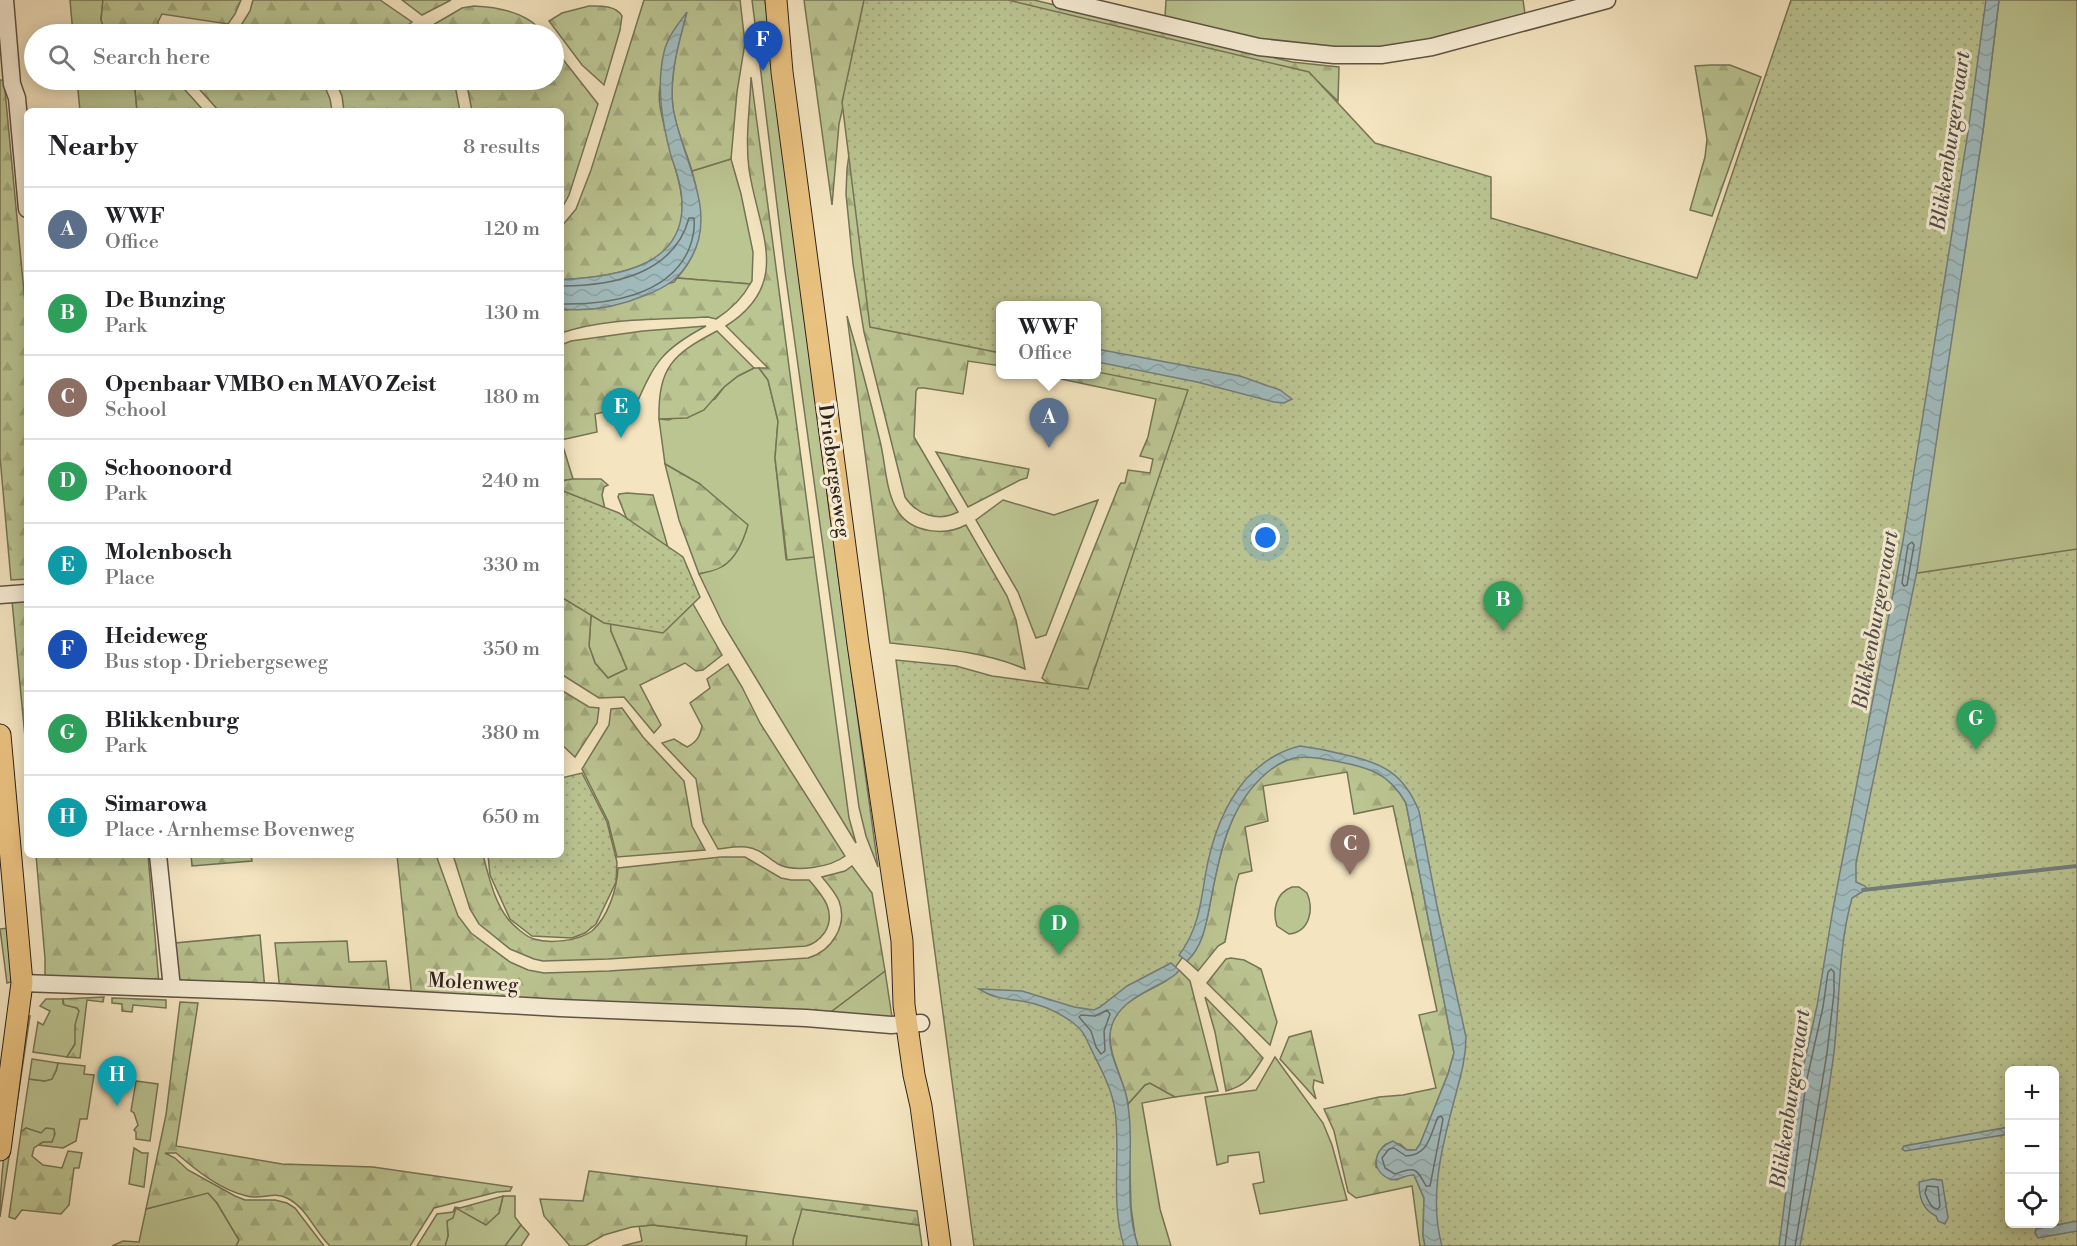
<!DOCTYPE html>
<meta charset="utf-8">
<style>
:root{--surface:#fff;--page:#f6f6f6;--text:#202124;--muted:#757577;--line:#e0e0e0;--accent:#b45309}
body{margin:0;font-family:"Libre Bodoni",serif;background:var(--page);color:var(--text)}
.controls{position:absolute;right:18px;bottom:18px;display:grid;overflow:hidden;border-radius:9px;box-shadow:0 3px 15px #0003}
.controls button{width:54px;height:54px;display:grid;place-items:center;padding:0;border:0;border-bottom:2px solid var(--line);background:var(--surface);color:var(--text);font:30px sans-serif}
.you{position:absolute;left:1266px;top:538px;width:21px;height:21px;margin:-15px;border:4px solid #fff;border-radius:50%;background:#1a73e8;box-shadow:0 0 0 9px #1a73e833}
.badge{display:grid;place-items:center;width:39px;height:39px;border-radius:50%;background:var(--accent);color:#fff;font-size:20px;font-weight:700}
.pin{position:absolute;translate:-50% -50px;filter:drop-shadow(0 2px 3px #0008)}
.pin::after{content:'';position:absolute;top:32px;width:21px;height:18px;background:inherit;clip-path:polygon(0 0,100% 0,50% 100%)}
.popup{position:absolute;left:996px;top:301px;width:105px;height:78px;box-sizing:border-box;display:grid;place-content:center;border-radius:9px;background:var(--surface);filter:drop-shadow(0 2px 4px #0005);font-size:20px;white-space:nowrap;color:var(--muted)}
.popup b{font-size:22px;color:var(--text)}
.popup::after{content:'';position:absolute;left:50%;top:100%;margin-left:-12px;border:12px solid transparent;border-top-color:var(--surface)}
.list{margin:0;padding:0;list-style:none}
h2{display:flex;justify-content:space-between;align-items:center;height:78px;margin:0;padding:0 24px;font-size:26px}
h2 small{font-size:20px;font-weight:400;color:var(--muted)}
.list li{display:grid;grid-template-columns:39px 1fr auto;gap:18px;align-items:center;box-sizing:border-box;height:84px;padding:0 24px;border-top:2px solid var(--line)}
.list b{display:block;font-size:22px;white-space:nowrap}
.list p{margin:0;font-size:20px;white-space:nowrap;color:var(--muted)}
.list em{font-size:20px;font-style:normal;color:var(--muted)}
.icon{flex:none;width:33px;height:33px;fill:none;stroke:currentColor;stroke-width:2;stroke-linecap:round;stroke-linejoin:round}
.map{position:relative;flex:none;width:2077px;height:1246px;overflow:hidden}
.search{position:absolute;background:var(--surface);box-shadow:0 3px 15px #0003;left:24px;top:24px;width:540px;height:66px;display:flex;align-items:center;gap:15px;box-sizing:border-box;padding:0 21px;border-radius:33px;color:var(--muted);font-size:22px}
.panel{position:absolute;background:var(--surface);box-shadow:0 3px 15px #0003;left:24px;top:108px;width:540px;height:750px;border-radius:9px}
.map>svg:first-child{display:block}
.grass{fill:#bbc592;stroke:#757456;stroke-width:1.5}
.forest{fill:url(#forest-firs);stroke:#757456;stroke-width:1.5}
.park{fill:url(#park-dots);stroke:#757456;stroke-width:1.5;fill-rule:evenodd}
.water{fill:url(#water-waves);stroke:#737e7d;stroke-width:1.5}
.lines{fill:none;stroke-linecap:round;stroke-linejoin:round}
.shore{stroke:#686f6c;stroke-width:1.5}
.stream{stroke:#737e7d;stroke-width:4}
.minor-casing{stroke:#605344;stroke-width:19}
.major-casing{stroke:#2f221b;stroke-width:23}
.minor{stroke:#f8eed6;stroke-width:16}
.major{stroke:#eac280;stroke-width:21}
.labels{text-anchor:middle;stroke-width:6;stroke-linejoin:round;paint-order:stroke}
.street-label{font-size:20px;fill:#2f221b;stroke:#f8eed6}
.water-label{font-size:21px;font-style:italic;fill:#51504c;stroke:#f8eed6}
</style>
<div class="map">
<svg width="2077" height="1246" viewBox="0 0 2077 1246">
<defs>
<pattern id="forest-firs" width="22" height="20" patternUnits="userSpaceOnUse" patternTransform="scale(1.5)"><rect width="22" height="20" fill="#bbc592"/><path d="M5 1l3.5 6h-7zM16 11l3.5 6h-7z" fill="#a1a97d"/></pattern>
<pattern id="park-dots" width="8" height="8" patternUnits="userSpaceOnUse" patternTransform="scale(1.5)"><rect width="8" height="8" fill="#bbc592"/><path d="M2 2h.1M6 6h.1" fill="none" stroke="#a1a97d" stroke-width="1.8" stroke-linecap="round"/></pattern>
<pattern id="water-waves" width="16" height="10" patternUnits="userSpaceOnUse" patternTransform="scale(1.5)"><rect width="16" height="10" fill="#a1bcbe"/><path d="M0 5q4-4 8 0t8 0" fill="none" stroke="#8ba1a3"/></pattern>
</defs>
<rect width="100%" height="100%" fill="#f4e5c0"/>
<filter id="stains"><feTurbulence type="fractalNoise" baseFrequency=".00333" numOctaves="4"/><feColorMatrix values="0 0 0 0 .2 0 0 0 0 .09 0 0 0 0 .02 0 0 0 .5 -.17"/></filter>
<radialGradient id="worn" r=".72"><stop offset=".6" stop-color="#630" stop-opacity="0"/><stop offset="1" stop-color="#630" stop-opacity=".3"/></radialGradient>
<g class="grass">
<path d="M70,0H103L101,20L106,34H73Z"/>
<path d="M752,0H765L770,36L758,47Z"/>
<path d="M1166,0H1523L1525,14L1383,51L1278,45L1165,18Z"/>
<path d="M1999,0H2077V557L1913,588L1983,131Z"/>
<path d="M772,53L829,508L878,867L866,836L859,807L785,271L760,65Z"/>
<path d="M77,80H132L135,89L137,111H80Z"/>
<path d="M731,159L741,194L753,252L752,281L750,284L677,278C707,245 703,211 692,171Z"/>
<path d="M754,368H759L768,380L778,421L775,458L786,559L814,557L849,818L856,843L723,624L699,574L723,566L734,554L700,484L665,464L659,419L669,420L715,399L724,387L738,376Z"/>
<path d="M561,440L573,479L561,481Z"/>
<path d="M1003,500L1054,515L1098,500L1046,635L1036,638L1018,592L976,520Z"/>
<path d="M607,513L611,631L627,669L608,678L595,663L589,646L592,601Z"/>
<path d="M1292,887H1299L1307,893C1314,909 1310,932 1289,934L1277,926C1272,910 1276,893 1292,887Z"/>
<path d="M9,928L11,982L7,983L0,929Z"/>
<path d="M885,971L892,1017H824Z"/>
<path d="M46,999H63V1004L77,1008L79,1011L75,1044L67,1057L33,1052L38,1022L43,1025L50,1011L40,1006Z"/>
<path d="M22,1016H30L0,1217C0,1149 17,1083 22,1016Z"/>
<path d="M1275,1057L1323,1123L1332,1145L1347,1200L1260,1214L1253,1184L1264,1182L1259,1152L1228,1156V1162L1217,1165L1205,1097L1256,1090Z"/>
<path d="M58,1063L85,1066L84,1074L94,1075L87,1119H80L76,1141L63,1148L38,1145L43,1142L41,1133L26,1128L21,1132L29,1079L45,1081L56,1071Z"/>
<path d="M136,1081L158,1084L150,1141L136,1139V1132L134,1130L138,1125L134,1113L131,1111Z"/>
<path d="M1150,1083L1175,1097L1142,1103L1160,1209L1171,1246H1138L1135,1236L1131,1207L1128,1104L1145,1085Z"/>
<path d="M134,1148L142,1153H148L144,1187L129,1184Z"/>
<path d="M204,1193H208L217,1203L239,1240L236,1246H112L123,1241L139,1242L146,1209Z"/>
<path d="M503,1196H515V1217L521,1225L505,1246H445L448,1236L447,1221L456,1208L499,1213Z"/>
<path d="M801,1209L919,1225L922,1246H793V1240Z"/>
<path d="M653,1225L747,1236L746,1246H622L642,1241L639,1226Z"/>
</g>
<g class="forest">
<path d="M103,0H241L235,14L228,24L162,14L158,22L159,34H106L101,20Z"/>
<path d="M253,0H380L412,22L396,34H273L240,27L250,11Z"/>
<path d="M402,0H451L422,15Z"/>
<path d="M644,0H740L745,43L737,92L731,159L692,171C686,151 676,129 673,108C669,77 678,44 686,15C680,32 674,49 667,66C665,73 661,81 660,88C657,103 664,123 667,138C673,164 685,191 682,219C677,270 600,278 561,280V227L576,209L591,170Z"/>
<path d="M804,0H867L839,124L832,205Z"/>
<path d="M949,0H1034L1292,62L1339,67L1338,101L1318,82Z"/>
<path d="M474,6C499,7 529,13 544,34H442L433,25L462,8Z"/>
<path d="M589,6C600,6 616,5 622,16L620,30L604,85L582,65L549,21L562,13Z"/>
<path d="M554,48L598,104L569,195L561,210V111H472L466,80H554Z"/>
<path d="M1711,65H1730L1761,77L1712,216L1690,210L1705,157L1707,139L1695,66Z"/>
<path d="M751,77L814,557L787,560L775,458L778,421L768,380L759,368H768L726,326C794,283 758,231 749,169C745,138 750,108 751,77Z"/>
<path d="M0,80H4L27,324V579L11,580L0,457Z"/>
<path d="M132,80H176L204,111H137L135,89Z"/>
<path d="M191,80H322L330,99L332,111H219Z"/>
<path d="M335,80H454L460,111H344L342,96Z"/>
<path d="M853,126L1001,344V366L968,361L963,394L924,388H918L916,391L914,437L958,512C938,522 917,515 905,497L864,332L853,264L846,194L847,169Z"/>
<path d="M677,278L750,284C742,299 730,310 716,319L708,317C660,320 607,317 561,333V309L567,310L674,282Z"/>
<path d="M847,316C859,357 870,399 880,441C886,465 885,492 899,513C913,533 945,536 966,525L1007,596L1016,620L1025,669C983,651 935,648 890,643Z"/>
<path d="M706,326C663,349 655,361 636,405L595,414L597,432L561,440V345L571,341L643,331Z"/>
<path d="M717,331L754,368L738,376L724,387L704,410L687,418L659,419C658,367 673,354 717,331Z"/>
<path d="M1097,362L1197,382L1171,688L1069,701L1042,678L1119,486L1121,483H1125L1128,470L1150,473L1153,459L1140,456L1148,437L1156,399L1042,375L1097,374Z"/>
<path d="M936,452L1029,469L1027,478L1020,480L968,507Z"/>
<path d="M665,464L700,484L748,525C744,539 736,558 723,566C716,571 706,572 699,574L679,520Z"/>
<path d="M573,479H601L608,485L604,487L602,495L605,509L561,522V481Z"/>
<path d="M627,493L653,495L669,551L630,527L618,497L619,494Z"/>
<path d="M561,577L592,601L589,646L595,663L608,678L627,669L611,631L609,599L680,581L722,655L703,670L696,671L685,663L640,685L661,725L654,733L624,697L599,698L561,674Z"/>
<path d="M27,600V758L12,601Z"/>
<path d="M728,664L742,687L760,723L845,856C831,867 795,873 778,864C768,858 759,848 746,847C737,846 727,848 718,849L703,822L696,779L662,743L674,739L687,747C697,742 700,736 702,726L690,703L710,688L707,679Z"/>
<path d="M561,690L589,707L599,708L597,723L575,757L561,744Z"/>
<path d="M622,708L643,737L684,781L692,826L705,850L617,857L608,821L582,769L609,725L611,709Z"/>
<path d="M1300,756C1317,756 1364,764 1378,772C1390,779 1399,790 1406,803L1454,1053L1448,1074L1420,1144L1416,1150H1407L1400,1144H1386C1378,1151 1376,1156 1376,1167L1396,1180L1408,1175H1414L1424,1198L1423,1235L1425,1246H1420L1412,1186L1356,1198L1348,1192L1334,1131L1324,1109L1379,1097L1403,1095L1436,1088L1419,1015L1437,1011L1393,806L1354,814L1347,772L1263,786L1268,821L1245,827L1252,871L1239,874L1236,884L1225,942L1218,946L1198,971L1187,961C1203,946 1207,920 1211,898C1221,843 1237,772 1300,756Z"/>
<path d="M36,855H148L159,984L45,980V958Z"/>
<path d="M191,855H251L252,861L192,866Z"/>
<path d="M397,855H436L458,916L471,933L510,962L528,970L544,973L609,971L808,958C832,951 848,925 839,901C835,892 828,884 822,877L845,871L852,866L872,893L885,971L824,1017L412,998Z"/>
<path d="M453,855H483C489,877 494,901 508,919C513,925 526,937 534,939C550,944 578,941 592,931C608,917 617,889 618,868L721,857H745L781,878L791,880H809C822,895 837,911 825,932C820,939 815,944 806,946L608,959L543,961L534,959L510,949L479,924L470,909Z"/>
<path d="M260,935L265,990L179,984L175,943Z"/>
<path d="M347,941L349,962L386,961L390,996L280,991L275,943Z"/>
<path d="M1231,958L1244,960L1261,969L1277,1022L1270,1045L1207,983L1226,959Z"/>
<path d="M1179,970L1190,981L1218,1091L1175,1097L1150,1083L1145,1085L1128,1104C1122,1066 1088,1030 1132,1000C1147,989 1167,984 1179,970Z"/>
<path d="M104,997L103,1002L87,1000L80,1058L67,1057L75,1044V1025L79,1011L77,1008L64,1005L63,999Z"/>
<path d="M1205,997L1243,1036L1263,1058C1251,1076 1248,1085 1226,1091L1215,1032Z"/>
<path d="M112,998L166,1000V1008L133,1005L132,1012L122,1011V1004L112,1003Z"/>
<path d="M180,1002L198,1003L176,1146L282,1164L373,1167L512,1187L510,1191L497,1192L434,1208L410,1246H330C315,1232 307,1208 287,1198C273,1191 261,1200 247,1196C220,1190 196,1170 176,1153H165L175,1158L188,1170L235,1196L245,1200H275L287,1203L295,1208L324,1246H236L239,1240L217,1203L208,1193L146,1209L166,1115Z"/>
<path d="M1311,1031L1323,1083L1314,1080L1313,1088L1316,1099L1280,1059L1289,1037Z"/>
<path d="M32,1059L58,1063L56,1071L52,1079L45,1081L29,1079Z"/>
<path d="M26,1128L41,1133L46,1128L54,1129L55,1134L52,1142H43L34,1148L32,1156L43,1165L62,1168L68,1151L82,1153L79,1168H74L69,1205L61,1214L22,1210L15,1219L9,1217L21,1132Z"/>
<path d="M589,1171L917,1211L919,1225L802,1209L793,1240V1246H746L747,1236L653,1225L632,1227L604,1235L585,1246H570L544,1216L540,1199L583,1201Z"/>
<path d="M503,1196L499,1213L486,1225L456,1208L453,1218L447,1221L448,1236L445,1246H417L437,1214L453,1212L455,1207L460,1208Z"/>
<path d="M521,1225L529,1234L521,1246H505Z"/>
</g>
<g class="park">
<path d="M864,0H1008L1309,72L1375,143L1491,177V218L1697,278L1791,0H1993L1911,574L2077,549V1246H1438L1427,1187L1459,1059L1412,808L1398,782L1382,771L1306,750L1279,758L1249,783L1230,813L1197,938L1171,973L1112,1009L1094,1037L1119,1102L1134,1246H974L896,660L956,666L992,676L1088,689L1188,390L1097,372V306H1001V353L870,327L842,102ZM2010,1070H2054V1224H2010Z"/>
<path d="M563,491L619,513L683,557L700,597L663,633L604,623L561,597V492Z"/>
<path d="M582,773L607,822L617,862L616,882L596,924L585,933L572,938L532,936L510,919L490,875L488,855H561V778Z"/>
</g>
<g class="water">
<path d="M1986,0H1999L1983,131L1917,571L1856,863V882L1865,886L1867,889L1852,898C1838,948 1840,1000 1834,1052C1826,1117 1812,1182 1800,1246H1779L1800,1082L1817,1006L1833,909L1903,541L1968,132Z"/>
<path d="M687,12C679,42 669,76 673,107C680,156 719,210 691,258C680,278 667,287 646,295C620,306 590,312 561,309V280C618,276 692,267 681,191C679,179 675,167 671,156C662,122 656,86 664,52C668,36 678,24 687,12Z"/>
<path d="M1097,349L1240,376L1280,390L1292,399L1284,403L1274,402L1197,382L1097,362Z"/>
<path d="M1300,746C1316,748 1331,751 1346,755C1383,763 1404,774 1419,811L1437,906L1466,1037C1466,1061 1459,1081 1453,1105C1441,1150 1429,1200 1442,1246H1425L1423,1235L1424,1198L1414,1175C1405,1174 1398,1182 1390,1179C1369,1170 1374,1148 1393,1141L1407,1150H1416L1420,1144L1448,1074L1454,1053L1406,803C1387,771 1369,768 1335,761C1302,754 1285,754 1260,779C1229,810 1220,852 1212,894C1207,918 1205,944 1187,961L1179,955C1197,932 1201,904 1205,877C1211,841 1222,807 1246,779C1261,763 1278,751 1300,746Z"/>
<path d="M1171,963L1179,970L1176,974C1156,989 1126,996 1114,1020C1101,1047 1122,1073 1127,1099C1136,1147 1122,1199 1138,1246H1124C1110,1203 1121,1154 1115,1110C1112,1090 1103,1073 1094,1055C1086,1040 1086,1032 1072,1022C1057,1011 1040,1004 1022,1001C1005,999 993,998 979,989L1022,991L1074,1007L1094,1010L1100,1007L1127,986Z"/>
<path d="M2009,1127V1134L1905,1151L1902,1149L1904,1146Z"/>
<path d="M1932,1179L1942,1180L1948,1218L1945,1224L1938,1221L1936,1216C1922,1209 1919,1197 1919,1182Z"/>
<path d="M2077,1221V1231L2038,1238L2035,1233L2036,1229Z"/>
</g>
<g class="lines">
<g class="shore">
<path d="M561,286C613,286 674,274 689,218H694C695,229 693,239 689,249C669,296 607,305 561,304"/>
<path d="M1912,542L1914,545L1907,585L1904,586L1902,583L1908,545Z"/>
<path d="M1107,1010L1110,1014L1104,1031L1105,1051L1101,1054L1096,1047L1091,1031L1079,1017L1081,1015L1095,1016Z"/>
<path d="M1441,1116L1443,1119L1430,1186H1426C1416,1167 1415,1167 1395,1174L1385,1168L1382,1158L1389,1149L1394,1148L1406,1156C1429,1155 1430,1135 1438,1117Z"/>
<path d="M1927,1186L1938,1187L1940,1206L1938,1209C1931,1209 1928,1200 1925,1193Z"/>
<path d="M1785,1246L1806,1083L1823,1007L1828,972L1831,969L1834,972V993L1827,1053L1795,1246"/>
</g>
<path class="stream" d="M1863,890L2077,866"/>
<g class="minor-casing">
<g id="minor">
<path d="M5,0L12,84L17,98L27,209"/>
<path d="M1061,0L1259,47L1334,55H1381L1432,47L1607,0"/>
<path d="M0,595L27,593"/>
<path d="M158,855L172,988"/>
<path d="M22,983L274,992L560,1008L806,1018L891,1025L921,1023"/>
</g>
</g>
<g class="major-casing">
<g id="major">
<path d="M776,0L782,72L858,644L902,941L904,1005L914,1075L921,1106L940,1246"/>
<path d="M0,735L22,983L0,1150"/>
</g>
</g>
<use href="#minor" class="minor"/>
<use href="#major" class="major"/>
</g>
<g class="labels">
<g class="street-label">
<text transform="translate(835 471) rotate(82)" y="7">Driebergseweg</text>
<text transform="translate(473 982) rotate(3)" y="7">Molenweg</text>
</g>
<g class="water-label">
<text transform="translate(1950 141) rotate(-82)" y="7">Blikkenburgervaart</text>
<text transform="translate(1875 620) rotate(-80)" y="7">Blikkenburgervaart</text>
<text transform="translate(1790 1099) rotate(-82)" y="7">Blikkenburgervaart</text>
</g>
</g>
<rect width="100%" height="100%" filter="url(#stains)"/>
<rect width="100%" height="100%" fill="url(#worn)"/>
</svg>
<div class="controls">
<button>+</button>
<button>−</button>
<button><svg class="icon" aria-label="locate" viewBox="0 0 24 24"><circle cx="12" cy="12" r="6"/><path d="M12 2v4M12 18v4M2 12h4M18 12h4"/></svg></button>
</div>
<div class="you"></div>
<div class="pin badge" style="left:1049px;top:448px;background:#5c6f8a">A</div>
<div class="popup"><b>WWF</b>Office</div>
<div class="pin badge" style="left:1503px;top:631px;background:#2e9e5b">B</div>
<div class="pin badge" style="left:1350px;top:875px;background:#8d6e63">C</div>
<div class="pin badge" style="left:1059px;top:955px;background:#2e9e5b">D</div>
<div class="pin badge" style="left:621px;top:438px;background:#0f9aa8">E</div>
<div class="pin badge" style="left:763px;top:71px;background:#1a4fb4">F</div>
<div class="pin badge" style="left:1976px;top:750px;background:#2e9e5b">G</div>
<div class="pin badge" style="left:117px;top:1106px;background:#0f9aa8">H</div>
<div class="search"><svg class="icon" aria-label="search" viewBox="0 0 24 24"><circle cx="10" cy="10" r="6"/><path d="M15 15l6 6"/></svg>Search here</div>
<section class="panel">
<h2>Nearby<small>8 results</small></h2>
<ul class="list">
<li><span class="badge" style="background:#5c6f8a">A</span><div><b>WWF</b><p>Office</p></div><em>120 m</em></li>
<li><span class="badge" style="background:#2e9e5b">B</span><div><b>De Bunzing</b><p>Park</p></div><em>130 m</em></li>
<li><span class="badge" style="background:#8d6e63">C</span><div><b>Openbaar VMBO en MAVO Zeist</b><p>School</p></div><em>180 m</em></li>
<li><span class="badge" style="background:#2e9e5b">D</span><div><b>Schoonoord</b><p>Park</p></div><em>240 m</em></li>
<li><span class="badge" style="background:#0f9aa8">E</span><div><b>Molenbosch</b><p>Place</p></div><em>330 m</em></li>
<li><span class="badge" style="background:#1a4fb4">F</span><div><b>Heideweg</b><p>Bus stop · Driebergseweg</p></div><em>350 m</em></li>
<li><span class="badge" style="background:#2e9e5b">G</span><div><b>Blikkenburg</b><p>Park</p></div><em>380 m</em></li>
<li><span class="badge" style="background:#0f9aa8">H</span><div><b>Simarowa</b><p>Place · Arnhemse Bovenweg</p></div><em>650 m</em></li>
</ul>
</section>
</div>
